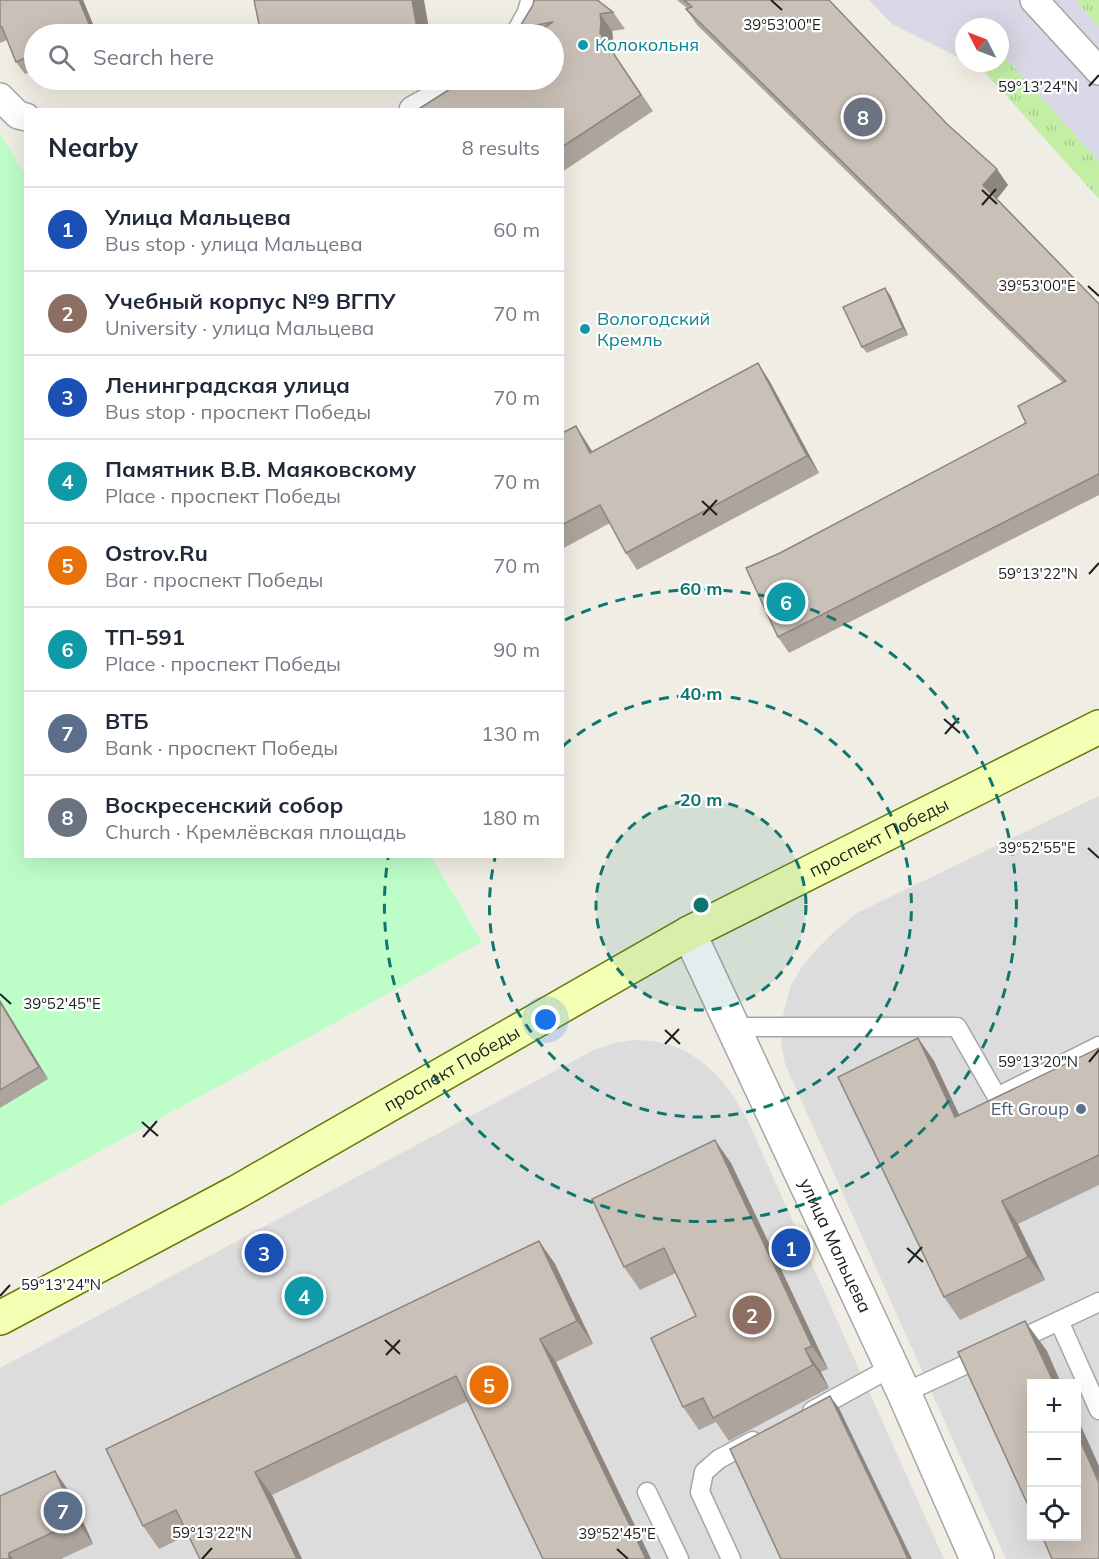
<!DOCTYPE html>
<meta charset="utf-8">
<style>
:root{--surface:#fff;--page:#f2f2f3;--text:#1f2937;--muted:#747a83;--line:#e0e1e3;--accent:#cd1200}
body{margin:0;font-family:Mulish,sans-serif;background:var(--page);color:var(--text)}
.controls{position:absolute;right:18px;bottom:18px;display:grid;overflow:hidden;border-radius:0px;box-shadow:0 6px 24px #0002}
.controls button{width:54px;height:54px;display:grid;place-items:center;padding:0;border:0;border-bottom:2px solid var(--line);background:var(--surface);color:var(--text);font:30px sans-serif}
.compass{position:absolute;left:955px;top:18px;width:54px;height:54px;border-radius:50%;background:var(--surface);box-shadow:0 6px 24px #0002;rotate:312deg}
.you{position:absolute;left:546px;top:1020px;width:21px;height:21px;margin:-15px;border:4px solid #fff;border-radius:50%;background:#1a73e8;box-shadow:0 0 0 9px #1a73e833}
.badge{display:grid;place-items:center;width:39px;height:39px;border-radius:50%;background:var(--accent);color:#fff;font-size:20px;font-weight:700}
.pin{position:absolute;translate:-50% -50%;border:3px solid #fff;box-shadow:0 2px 6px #0006}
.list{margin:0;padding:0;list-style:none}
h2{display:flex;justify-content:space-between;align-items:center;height:78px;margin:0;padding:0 24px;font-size:26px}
h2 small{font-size:20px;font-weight:400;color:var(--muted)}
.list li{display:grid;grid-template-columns:39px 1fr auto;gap:18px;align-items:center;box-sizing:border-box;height:84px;padding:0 24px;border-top:2px solid var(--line)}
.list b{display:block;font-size:22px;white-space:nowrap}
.list p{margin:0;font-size:20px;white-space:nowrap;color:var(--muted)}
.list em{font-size:20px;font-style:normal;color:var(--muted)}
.icon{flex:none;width:33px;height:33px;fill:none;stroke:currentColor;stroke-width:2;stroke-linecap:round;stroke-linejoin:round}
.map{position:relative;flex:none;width:1099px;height:1559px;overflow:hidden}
.search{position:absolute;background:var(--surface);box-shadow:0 6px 24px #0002;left:24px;top:24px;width:540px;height:66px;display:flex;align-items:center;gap:15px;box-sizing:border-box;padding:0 21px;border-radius:33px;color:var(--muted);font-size:22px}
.panel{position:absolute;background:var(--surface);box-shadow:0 6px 24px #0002;left:24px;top:108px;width:540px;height:750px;border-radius:0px}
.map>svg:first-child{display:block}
.residential{fill:#dddcdc;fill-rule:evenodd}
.grass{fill:url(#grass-tufts)}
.park{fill:#bdfec8}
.plaza{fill:#d9d8e6}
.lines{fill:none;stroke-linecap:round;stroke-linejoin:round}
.service-casing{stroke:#a6a6a6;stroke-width:21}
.pedestrian-casing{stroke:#a6a6a6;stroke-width:30}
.minor-casing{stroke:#a6a6a6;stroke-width:36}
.secondary-casing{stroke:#637b00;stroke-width:36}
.service{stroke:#fff;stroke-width:18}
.pedestrian{stroke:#fff;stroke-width:27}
.minor{stroke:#fff;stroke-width:33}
.secondary{stroke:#f4ffb3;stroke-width:33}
.wall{fill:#ada59d}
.shaded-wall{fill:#8d8680}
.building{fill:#c9c0b7;stroke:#8d8680;stroke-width:1.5}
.ticks{fill:none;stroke:#1f1f1f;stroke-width:2}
.ring{fill:none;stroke:#0f766e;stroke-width:3;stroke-dasharray:10 8}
.culture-dot{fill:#0f9aa8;stroke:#fff;stroke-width:2}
.service-dot{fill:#5c6f8a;stroke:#fff;stroke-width:2}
.labels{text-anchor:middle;stroke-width:4.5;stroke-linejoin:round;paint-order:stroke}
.culture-label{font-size:18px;fill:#0d838f;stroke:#fff;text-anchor:start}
.street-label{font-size:18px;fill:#1f1f1f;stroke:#fff}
.service-label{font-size:18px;fill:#4e5e75;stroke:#fff;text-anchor:end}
.ticks-label{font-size:15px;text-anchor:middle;fill:#1f1f1f;stroke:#fff;stroke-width:4.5;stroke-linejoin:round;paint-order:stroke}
.centre{fill:#0f766e;stroke:#fff;stroke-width:3}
.ring-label{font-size:18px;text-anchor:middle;font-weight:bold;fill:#0f766e;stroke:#fff;stroke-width:4.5;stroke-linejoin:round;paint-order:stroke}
</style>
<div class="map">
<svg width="1099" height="1559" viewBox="0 0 1099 1559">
<defs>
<pattern id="grass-tufts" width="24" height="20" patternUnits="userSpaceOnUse" patternTransform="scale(1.5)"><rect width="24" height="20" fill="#c3efa5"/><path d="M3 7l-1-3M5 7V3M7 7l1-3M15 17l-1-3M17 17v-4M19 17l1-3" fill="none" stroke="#a7cc8e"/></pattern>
</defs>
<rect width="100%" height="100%" fill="#f0ede4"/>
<g class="residential">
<path d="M1099,796V1559H1006L785,1064L781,1043V1023L791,985L802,967L815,951L835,931L857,913ZM1032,1384H1076V1536H1032Z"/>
<path d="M634,1040L653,1041L671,1045L687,1052L702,1062L717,1075L732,1094L747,1119L944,1559H0V1368L594,1050L614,1043Z"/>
</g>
<g class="grass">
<path d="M1075,0H1099V27Z"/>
<path d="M1000,52L1099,161V199L982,69L988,63H1000Z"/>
</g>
<path class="park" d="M0,134L26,176V856L431,857L482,942L0,1206Z"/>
<path class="plaza" d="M869,0H1075L1099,27V161L1000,52V27H964V60L892,24Z"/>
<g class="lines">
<g class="service-casing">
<g id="service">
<path d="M733,1027H957L997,1097L1099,1046"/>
<path d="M1059,1321L1099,1410"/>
<path d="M1012,1343L1099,1302"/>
<path d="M904,1393L984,1356"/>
<path d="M812,1411L892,1367"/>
<path d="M647,1492L679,1559"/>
<path d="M731,1559L700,1492L704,1472L719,1459L753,1441"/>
</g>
</g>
<g class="pedestrian-casing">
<g id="pedestrian">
<path d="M1034,0L1099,71"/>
<path d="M520,34L531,14L535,0"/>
<path d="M0,97L18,115L26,117"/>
<path d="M413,110L467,80"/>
</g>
</g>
<g class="minor-casing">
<g id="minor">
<path id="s1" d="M689,933L904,1393L977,1559"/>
</g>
</g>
<g class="secondary-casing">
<g id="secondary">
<path id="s2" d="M0,1318L237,1192L689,933L1099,727"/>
</g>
</g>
<use href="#service" class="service"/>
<use href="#pedestrian" class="pedestrian"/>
<use href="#minor" class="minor"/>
<use href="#secondary" class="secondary"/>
</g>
<g class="wall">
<path d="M0,0H83L97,34H34V70L25,74L16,62L7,40L0,43Z"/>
<path d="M534,0H599L602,4L613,12L625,29L612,31L613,38L611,50L653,111L562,172V110L554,34H523L519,28L533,5Z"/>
<path d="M677,0H829L947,124L1008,185L997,199L1099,304V495L789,653L778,637L780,553L1026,423L1063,383L697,25L686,9L687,8Z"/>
<path d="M276,80H337L283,90Z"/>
<path d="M890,295L908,335L867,353L862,347Z"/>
<path d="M769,380L819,473L637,570L626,553L610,523L562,549V433L587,443L593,452Z"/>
<path d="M0,1000L48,1079L0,1108Z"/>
<path d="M918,1038L934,1061L959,1115L1099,1048V1185L1018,1224L1045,1280L960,1320L944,1297Z"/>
<path d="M731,1163L828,1369L821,1372L829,1388L729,1441L716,1422L699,1430L683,1407L696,1316L676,1273L640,1290L624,1267Z"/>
<path d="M539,1241L555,1264L593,1344L556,1362L651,1559H543L468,1401L272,1495L302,1559H200L188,1535L159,1549L143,1526Z"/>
<path d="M71,1494L93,1544L61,1559H0Z"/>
</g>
<g class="shaded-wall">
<path d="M79,0H83L97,34H94L92,31Z"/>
<path d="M412,0H424L430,34H418Z"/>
<path d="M600,14L612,31L613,38L611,50L653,111L600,33Z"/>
<path d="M997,169L1008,185L995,201L983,185Z"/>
<path d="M885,288L890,295L908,335L903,328Z"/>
<path d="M758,363L769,380L819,473L807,456Z"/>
<path d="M576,426L587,443L602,470L590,453Z"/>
<path d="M0,1000L48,1079L39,1067L0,1002Z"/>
<path d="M918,1038L934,1061L971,1140L955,1117Z"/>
<path d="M715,1140L731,1163L828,1369L812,1346Z"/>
<path d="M1002,1201L1018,1224L1045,1280L1028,1257Z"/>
<path d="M539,1241L555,1264L593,1344L577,1321Z"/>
<path d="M1025,1321L1047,1351L1061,1383H1054Z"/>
<path d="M540,1339L556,1362L651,1559H646Z"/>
<path d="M805,1349L821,1372L829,1388L813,1365Z"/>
<path d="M830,1396L839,1408L912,1559H908Z"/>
<path d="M1077,1417L1099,1466V1483L1077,1433Z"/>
<path d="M55,1471L71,1494L93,1544L77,1521Z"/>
<path d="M255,1472L272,1495L302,1559H297Z"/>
<path d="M9,1553L13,1559H9Z"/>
</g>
<g class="building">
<path d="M0,0H79L92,31L84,34H34V54L16,62L2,27H0Z"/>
<path d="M254,0H412L418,34H261Z"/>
<path d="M534,0H597L613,12L600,14L601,21L600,33L641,95L562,147V110H417L464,80H554V34H534L553,22L519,28L533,5Z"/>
<path d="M684,0H829L947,124L997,169L983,185L1099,304V474L778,637L746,568L780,553L1026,423L1018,406L1066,381L686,9L692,7Z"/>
<path d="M885,288L903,328L862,347L843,307Z"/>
<path d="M758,363L807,456L626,553L600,505L562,525V433L576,426L590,453Z"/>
<path d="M0,1002L39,1067L0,1090Z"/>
<path d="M918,1038L955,1117L1099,1048V1155L1002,1201L1028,1257L944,1297L838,1077Z"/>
<path d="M715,1140L812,1346L805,1349L813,1365L713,1418L703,1398L683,1407L651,1338L696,1316L664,1248L624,1267L592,1199Z"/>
<path d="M539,1241L577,1321L540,1339L646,1559H543L456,1376L255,1472L297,1559H200L176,1510L143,1526L106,1449Z"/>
<path d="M1025,1321L1054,1383H1032V1514L958,1352Z"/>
<path d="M830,1396L899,1539L908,1559H781L730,1449Z"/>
<path d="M1077,1433L1099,1483V1559H1052L1042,1536H1077Z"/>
<path d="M55,1471L77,1521L9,1553V1559H0V1496Z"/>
</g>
<path class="ticks" d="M771,0L782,10M1089,86L1099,75M982,190L997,204M982,205L996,189M1088,286L1099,296M702,501L717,515M703,515L717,500M1089,574L1099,563M944,719L960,733M945,734L959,718M1088,848L1099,858M0,994L11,1004M665,1030L680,1044M665,1044L679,1029M1089,1062L1099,1050M142,1122L158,1136M143,1137L157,1121M907,1248L923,1262M908,1263L922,1247M0,1296L10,1285M385,1340L400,1354M386,1355L400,1340M617,1549L628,1559M202,1559L212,1548"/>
<circle cx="701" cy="905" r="105" fill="#0f766e" fill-opacity=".12"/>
<g class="ring">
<circle cx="701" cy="905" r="105"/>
<path d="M563 746A211 211 0 1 1 495 858"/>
<path d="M565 620A316 316 0 1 1 388 858"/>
</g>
<g class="culture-dot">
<circle cx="583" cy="45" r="6"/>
<circle cx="585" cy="329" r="6"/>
</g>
<circle class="service-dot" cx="1081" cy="1109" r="6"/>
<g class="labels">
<g class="culture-label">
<text x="595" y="51">Колокольня</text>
<text x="597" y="325">Вологодский<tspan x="597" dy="21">Кремль</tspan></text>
</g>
<g class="street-label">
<text dy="6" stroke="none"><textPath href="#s2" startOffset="1002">проспект Победы</textPath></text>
<text dy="6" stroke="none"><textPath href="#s2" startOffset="516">проспект Победы</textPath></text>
<text dy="6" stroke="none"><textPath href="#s1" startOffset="345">улица Мальцева</textPath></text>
</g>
<g class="service-label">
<text x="1069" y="1115">Eft Group</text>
</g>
</g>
<g class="ticks-label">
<text x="782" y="30">39°53'00"E</text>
<text x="1038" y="92">59°13'24"N</text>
<text x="1037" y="291">39°53'00"E</text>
<text x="1038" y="579">59°13'22"N</text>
<text x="1037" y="853">39°52'55"E</text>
<text x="62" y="1009">39°52'45"E</text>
<text x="1038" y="1067">59°13'20"N</text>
<text x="61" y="1290">59°13'24"N</text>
<text x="212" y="1538">59°13'22"N</text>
<text x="617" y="1539">39°52'45"E</text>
</g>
<circle cx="701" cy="905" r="9" class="centre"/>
<g class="ring-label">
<text x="701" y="595">60 m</text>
<text x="701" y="700">40 m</text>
<text x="701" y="806">20 m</text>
</g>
</svg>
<div class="controls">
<button>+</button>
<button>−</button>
<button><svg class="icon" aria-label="locate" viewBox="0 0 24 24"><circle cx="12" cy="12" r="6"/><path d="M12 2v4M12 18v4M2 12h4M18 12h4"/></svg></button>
</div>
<svg class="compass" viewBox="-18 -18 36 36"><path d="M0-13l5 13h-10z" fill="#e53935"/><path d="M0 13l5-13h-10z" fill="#747a83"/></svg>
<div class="you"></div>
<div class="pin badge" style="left:791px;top:1248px;background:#1a4fb4">1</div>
<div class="pin badge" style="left:752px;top:1315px;background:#8d6e63">2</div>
<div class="pin badge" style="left:264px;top:1253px;background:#1a4fb4">3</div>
<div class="pin badge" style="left:304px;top:1296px;background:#0f9aa8">4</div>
<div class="pin badge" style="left:489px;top:1385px;background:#e8710a">5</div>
<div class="pin badge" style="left:786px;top:602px;background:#0f9aa8">6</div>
<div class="pin badge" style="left:63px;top:1511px;background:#5c6f8a">7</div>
<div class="pin badge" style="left:863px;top:117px;background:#6b7280">8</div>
<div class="search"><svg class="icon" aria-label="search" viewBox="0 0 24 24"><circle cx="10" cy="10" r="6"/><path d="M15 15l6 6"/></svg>Search here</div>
<section class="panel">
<h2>Nearby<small>8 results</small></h2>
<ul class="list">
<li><span class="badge" style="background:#1a4fb4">1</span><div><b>Улица Мальцева</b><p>Bus stop · улица Мальцева</p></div><em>60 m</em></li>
<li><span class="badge" style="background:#8d6e63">2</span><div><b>Учебный корпус №9 ВГПУ</b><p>University · улица Мальцева</p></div><em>70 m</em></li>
<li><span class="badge" style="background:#1a4fb4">3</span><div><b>Ленинградская улица</b><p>Bus stop · проспект Победы</p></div><em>70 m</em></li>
<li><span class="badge" style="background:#0f9aa8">4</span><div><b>Памятник В.В. Маяковскому</b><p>Place · проспект Победы</p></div><em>70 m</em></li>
<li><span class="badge" style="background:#e8710a">5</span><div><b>Ostrov.Ru</b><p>Bar · проспект Победы</p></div><em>70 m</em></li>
<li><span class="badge" style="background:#0f9aa8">6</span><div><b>ТП-591</b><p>Place · проспект Победы</p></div><em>90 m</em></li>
<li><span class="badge" style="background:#5c6f8a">7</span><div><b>ВТБ</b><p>Bank · проспект Победы</p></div><em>130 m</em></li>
<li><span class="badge" style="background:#6b7280">8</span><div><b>Воскресенский собор</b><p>Church · Кремлёвская площадь</p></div><em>180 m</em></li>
</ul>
</section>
</div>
